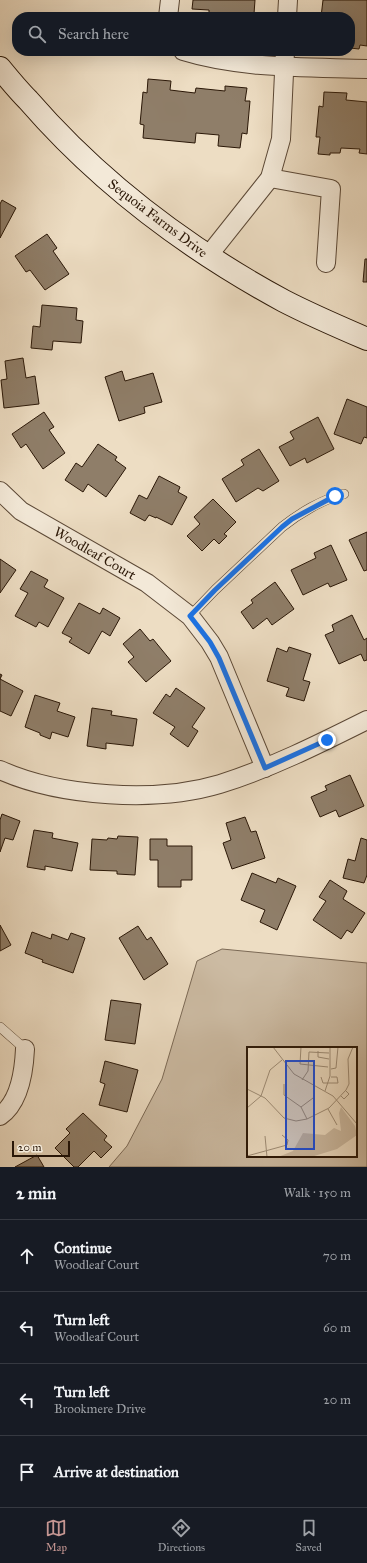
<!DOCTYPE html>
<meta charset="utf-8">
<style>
:root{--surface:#171b24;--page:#20242c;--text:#f1f3f6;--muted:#9ea1a6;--line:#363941;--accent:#c59692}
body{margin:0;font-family:"IM FELL Great Primer",serif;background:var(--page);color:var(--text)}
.scale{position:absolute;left:12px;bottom:10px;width:58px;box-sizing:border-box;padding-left:4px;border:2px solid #2a1707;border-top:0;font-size:11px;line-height:14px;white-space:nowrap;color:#2a1707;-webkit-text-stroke:3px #f3e9d8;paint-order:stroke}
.stop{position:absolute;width:12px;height:12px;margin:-9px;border:3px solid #1a73e8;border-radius:50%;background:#fff}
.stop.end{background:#1a73e8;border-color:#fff;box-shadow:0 1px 4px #0008}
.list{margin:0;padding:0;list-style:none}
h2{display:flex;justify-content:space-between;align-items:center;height:52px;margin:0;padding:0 16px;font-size:17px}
h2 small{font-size:13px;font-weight:400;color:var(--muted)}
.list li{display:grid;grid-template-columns:26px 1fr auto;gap:12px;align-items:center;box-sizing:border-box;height:72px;padding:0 16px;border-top:1px solid var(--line)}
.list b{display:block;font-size:15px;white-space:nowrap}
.list p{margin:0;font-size:13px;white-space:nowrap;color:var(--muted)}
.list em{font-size:13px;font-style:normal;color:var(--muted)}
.icon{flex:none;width:22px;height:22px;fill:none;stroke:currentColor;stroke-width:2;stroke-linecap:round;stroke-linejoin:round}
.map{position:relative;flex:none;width:367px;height:1167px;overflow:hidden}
.search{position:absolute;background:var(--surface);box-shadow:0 4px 16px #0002;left:12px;right:12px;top:12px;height:44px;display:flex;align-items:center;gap:10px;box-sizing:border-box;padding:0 14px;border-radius:16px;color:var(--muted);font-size:15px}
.sheet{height:340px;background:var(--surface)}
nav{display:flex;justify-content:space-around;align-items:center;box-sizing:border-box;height:56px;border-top:1px solid var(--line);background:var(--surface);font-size:11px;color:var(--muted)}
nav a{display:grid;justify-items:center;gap:2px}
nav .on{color:var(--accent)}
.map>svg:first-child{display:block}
.green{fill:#ccbba3;stroke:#7b6955;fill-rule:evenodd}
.building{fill:#8f7e69;stroke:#2a1707}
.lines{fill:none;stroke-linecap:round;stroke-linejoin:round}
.lane-casing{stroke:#5b4836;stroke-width:10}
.street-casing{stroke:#5b4836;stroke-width:20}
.secondary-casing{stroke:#2a1707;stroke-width:24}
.lane{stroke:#f3e9d8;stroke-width:9}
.street{stroke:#f3e9d8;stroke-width:18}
.secondary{stroke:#f3e9d8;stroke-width:22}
.route{stroke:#1a73e8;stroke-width:5}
.labels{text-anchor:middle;stroke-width:4;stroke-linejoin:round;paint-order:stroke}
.street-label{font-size:14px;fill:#2a1707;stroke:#f3e9d8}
.inset-road{fill:none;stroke:#9f8e78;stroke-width:1}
.view{fill:#1d4ed8;fill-opacity:0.15;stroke:#1d4ed8;stroke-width:2}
.inset-edge{fill:none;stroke:#2a1707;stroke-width:2}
</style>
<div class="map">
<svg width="367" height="1167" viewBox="0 0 367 1167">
<rect width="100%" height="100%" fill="#edddc3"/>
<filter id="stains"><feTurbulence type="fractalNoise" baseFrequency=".005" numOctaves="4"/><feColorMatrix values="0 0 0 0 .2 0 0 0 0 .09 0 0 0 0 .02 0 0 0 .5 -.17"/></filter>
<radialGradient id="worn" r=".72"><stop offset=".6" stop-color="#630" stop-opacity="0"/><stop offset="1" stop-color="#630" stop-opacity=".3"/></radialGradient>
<path class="green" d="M222,949L367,963V1167H109L127,1146L162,1079L197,961ZM248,1048H356V1156H248Z"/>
<g class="building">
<path d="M193,0H255L254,14L238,13V17L209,15V10L192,9Z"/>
<path d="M323,0H367V46L360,45L359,49L350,48V17H319H321Z"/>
<path d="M148,79L171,81L170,90L195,93L196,88L225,91V86L247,88L245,101H250L247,134L242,133L240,148L218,146L219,135L196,133L195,143L143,138L144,125L140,124L143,92L147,93Z"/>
<path d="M324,92L347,93L346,100L367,102V154L359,153L360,149L341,148L340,153H330V155L318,154L320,137H316L319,106L323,107Z"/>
<path d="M2,200L16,208L0,238V204Z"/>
<path d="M47,234L57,248L53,251L69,274L45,290L30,270L26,272L15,256Z"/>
<path d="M365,259H367V282H363Z"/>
<path d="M42,305L77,308L76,320L83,321L81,343L53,341L52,350L31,348L33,326L40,327Z"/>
<path d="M23,358L26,378L35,376L39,404L4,408L1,380L7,379L5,361Z"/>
<path d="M122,371L125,381L153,373L162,402L144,407L145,413L119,421L105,377Z"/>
<path d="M347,399L367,407V438L364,437L361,444L334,434Z"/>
<path d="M44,412L54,427L49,430L65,453L43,469L26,444L21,448L12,434Z"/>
<path d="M318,417L334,449L307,463L305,458L290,466L279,447L294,439L290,432Z"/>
<path d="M98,444L117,457L115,460L126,468L106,497L88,484L83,492L65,480L76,463L82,467Z"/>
<path d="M259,449L279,481L263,491L258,488L236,502L222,479L244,465L241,460Z"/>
<path d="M159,476L180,487L178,492L187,497L172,525L156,517V518L149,515L145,521L130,513L139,495L147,499Z"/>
<path d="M213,499L236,522L224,534L227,536L219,544L214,539L202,551L187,536L200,524L194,517Z"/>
<path d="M367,532V570L364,571L349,540Z"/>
<path d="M331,545L347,580L330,587L328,583L303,595L291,570L316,558L314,553Z"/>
<path d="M0,559L16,570L0,593Z"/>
<path d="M31,571L48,580L44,587L64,598L48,627L39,622L36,627L15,616L28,593L20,589Z"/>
<path d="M275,582L294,609L272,625L267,618L253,629L241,612L253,603L251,600Z"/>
<path d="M79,603L100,614L103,608L120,618L110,636L102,631L89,654L69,642L72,638L62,633Z"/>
<path d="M352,615L364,640L367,638V660L364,661L361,654L339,664L325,635L334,631L332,625Z"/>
<path d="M140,629L150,641L153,639L171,661L146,682L128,662L134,657L123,644Z"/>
<path d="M289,647L311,654L303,680L310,682L304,701L286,696L289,688L267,681L277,648L287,652Z"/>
<path d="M0,674L2,675L0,679L23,691L11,716L0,711Z"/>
<path d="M176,688L205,708L192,727L198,731L188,747L170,734L175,727L153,713L166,694L170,697Z"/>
<path d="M35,695L60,703L57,711L75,717L68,737L52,732L50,739L40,735V733L25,727Z"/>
<path d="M92,708L112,711L111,715L137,719L133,746L106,743V749L87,746Z"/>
<path d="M350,775L364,806L339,817L336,810L320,817L311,797L327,790L325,786Z"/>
<path d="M2,814L20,821L13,840L5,838L0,852V820Z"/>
<path d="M245,817L251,832L256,831L265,858L232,869L223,843L231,840L226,823Z"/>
<path d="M34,830L53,833L52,838L78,843L72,871L45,866V870L27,867Z"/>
<path d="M118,836L138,837L135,875L117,874V871L90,870L92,839L107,840L108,838L117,839Z"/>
<path d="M361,838L367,840V875L364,883L343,878L348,859L355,861Z"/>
<path d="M150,839H167V846H192V880H181V887H158V860H150Z"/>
<path d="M252,873L276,883L278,878L296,886L277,930L260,922L265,910L241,900Z"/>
<path d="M330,880L347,891L343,899L365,913L352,933L347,930L341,939L313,920L326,901L319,897Z"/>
<path d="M0,925L11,945L0,951Z"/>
<path d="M138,926L147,940L151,937L168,964L144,980L119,938Z"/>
<path d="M32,932L51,939L52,934L68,940L71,933L85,938L73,973L42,962L43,960L25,953Z"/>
<path d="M111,1000L141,1004L135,1044L105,1040Z"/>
<path d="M105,1061L138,1070L127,1112L99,1105L105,1084L100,1082Z"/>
<path d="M83,1113L107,1136L104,1140L112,1147L101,1158L94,1151L78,1167H74L55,1148L70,1133L66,1129Z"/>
<path d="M37,1155L44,1167H15Z"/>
</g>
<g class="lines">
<g class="lane-casing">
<g id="lane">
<path d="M190,616L215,590L282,527C298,514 323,499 344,494"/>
<path d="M0,1027L25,1049"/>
</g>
</g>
<g class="street-casing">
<g id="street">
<path d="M168,17L170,0"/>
<path d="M287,17L288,0"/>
<path d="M183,51C241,69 306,67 367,69"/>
<path d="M270,178L331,189L326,263"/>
<path d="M208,256L270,178L281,139L285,51"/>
<path d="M0,491L21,511L147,583L190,616L210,642L219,657L265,768"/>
<path d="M0,770C60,797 157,803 220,784C271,768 319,744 367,720"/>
<path d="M0,1116C20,1102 24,1071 25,1049"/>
</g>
</g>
<g class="secondary-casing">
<path id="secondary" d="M0,68C9,79 18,90 28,100C100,183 188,249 284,301C311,315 339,327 367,339"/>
</g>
<use href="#lane" class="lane"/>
<use href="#street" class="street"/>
<use href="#secondary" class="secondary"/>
</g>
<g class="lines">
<path class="route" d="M327,740L265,768L219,658L210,642L190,616L215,590L282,527L292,519L335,496"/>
</g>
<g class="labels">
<g class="street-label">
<text transform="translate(158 218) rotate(37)" y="5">Sequoia Farms Drive</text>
<text transform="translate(95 553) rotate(30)" y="5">Woodleaf Court</text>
</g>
</g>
<g transform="translate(247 1047)">
<rect width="110" height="110" fill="#edddc3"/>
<path d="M94,60L108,79L110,88L90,102L64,110H31L46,104L56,86L78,88L87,81L94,84L92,66Z" fill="#ccbba3"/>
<path class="inset-road" d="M26,0L47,27L86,49L110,77M54,0L53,17L81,20M71,4V10L82,12M84,22L89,21L91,0M74,30L76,36H91L90,30H84M55,33L61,24L62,5L82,6M37,37V48L54,60L60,72M0,42L18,51L37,71L49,74L60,72L82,61L99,43L102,37L101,12L106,0M78,44L83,29V0M94,49L97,52L102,47L99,44M54,60L66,51M0,61L14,49L23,23L35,13M81,62L90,78M18,89L20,110M0,98V85M0,109L40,98L41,93L35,88"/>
<path class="view" d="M39,14H67V102H39Z"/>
<rect width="110" height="110" class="inset-edge"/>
</g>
<rect width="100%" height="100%" filter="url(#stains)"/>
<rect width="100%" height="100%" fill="url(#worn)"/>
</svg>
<div class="scale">20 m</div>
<div class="stop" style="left:335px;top:496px"></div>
<div class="stop end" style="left:327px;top:740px"></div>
<div class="search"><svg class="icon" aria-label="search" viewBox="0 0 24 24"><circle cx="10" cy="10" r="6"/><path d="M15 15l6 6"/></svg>Search here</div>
</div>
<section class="sheet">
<h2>2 min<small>Walk · 150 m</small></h2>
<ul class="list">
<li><svg class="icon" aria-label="ahead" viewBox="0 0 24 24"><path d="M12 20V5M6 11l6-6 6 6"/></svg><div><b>Continue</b><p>Woodleaf Court</p></div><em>70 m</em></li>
<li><svg class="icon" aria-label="left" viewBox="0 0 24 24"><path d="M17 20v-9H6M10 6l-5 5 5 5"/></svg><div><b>Turn left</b><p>Woodleaf Court</p></div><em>60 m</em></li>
<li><svg class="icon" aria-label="left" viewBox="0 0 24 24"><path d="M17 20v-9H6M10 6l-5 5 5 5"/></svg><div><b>Turn left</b><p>Brookmere Drive</p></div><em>20 m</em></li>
<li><svg class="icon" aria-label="arrive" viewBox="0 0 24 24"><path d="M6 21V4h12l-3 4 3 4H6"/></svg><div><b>Arrive at destination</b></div></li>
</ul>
</section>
<nav>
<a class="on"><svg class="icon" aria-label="map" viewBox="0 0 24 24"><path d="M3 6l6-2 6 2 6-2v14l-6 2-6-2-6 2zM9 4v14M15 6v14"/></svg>Map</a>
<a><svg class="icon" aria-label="directions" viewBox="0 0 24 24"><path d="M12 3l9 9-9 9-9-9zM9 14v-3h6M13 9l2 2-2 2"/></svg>Directions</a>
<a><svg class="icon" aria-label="saved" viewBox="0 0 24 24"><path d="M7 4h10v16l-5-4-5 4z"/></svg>Saved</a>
</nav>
